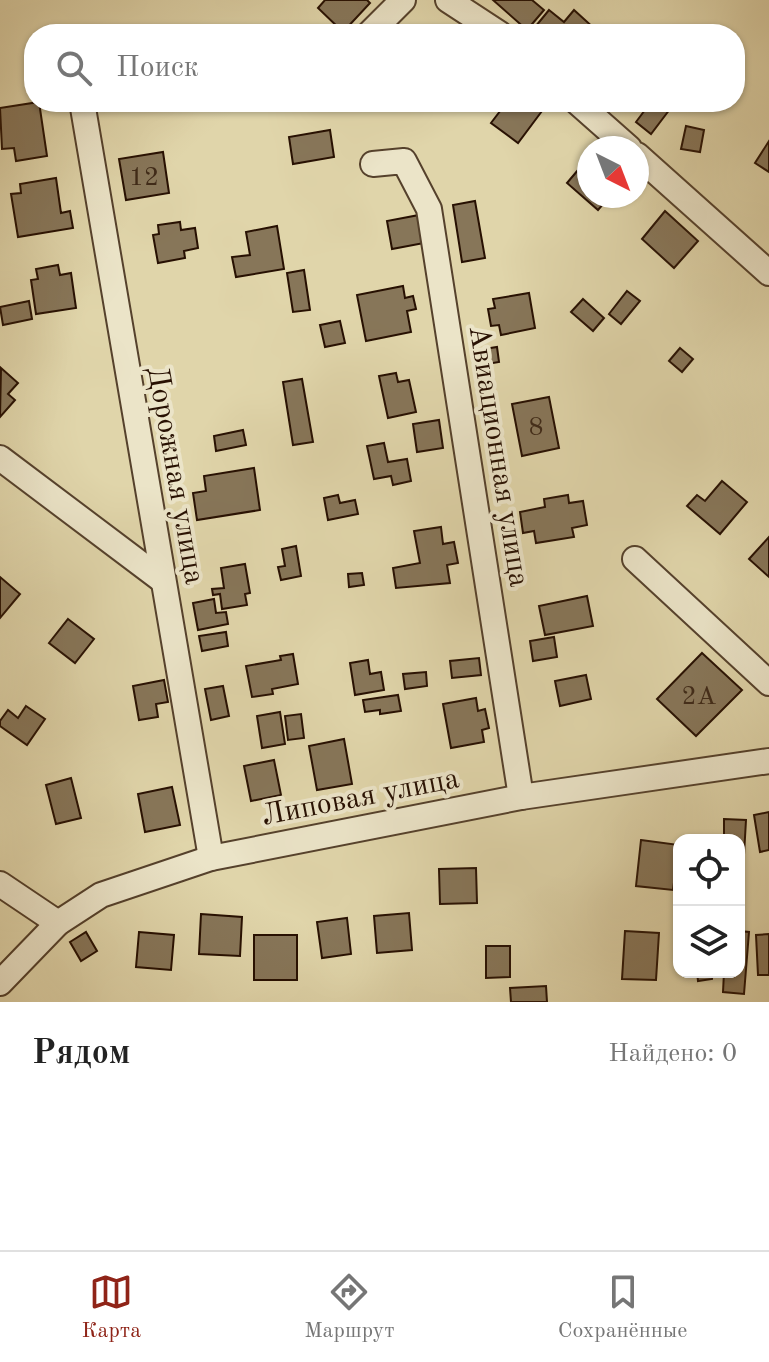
<!DOCTYPE html>
<html lang="ru">
<meta charset="utf-8">
<style>
:root{--surface:#fff;--page:#f6f6f6;--text:#222;--muted:#767676;--line:#e0e0e0;--accent:#8f2418}
body{margin:0;font-family:"Old Standard TT",serif;background:var(--page);color:var(--text)}
.controls{position:absolute;right:24px;bottom:24px;display:grid;overflow:hidden;border-radius:16px;box-shadow:0 2px 6px #0004}
.controls button{width:72px;height:72px;display:grid;place-items:center;padding:0;border:0;border-bottom:2px solid var(--line);background:var(--surface);color:var(--text);font:40px sans-serif}
.compass{position:absolute;left:577px;top:136px;width:72px;height:72px;border-radius:50%;background:var(--surface);box-shadow:0 2px 6px #0004;rotate:138deg}
.list{margin:0;padding:0;list-style:none}
h2{display:flex;justify-content:space-between;align-items:center;height:104px;margin:0;padding:0 32px;font-size:34px}
h2 small{font-size:26px;font-weight:400;color:var(--muted)}
.icon{flex:none;width:44px;height:44px;fill:none;stroke:currentColor;stroke-width:2;stroke-linecap:round;stroke-linejoin:round}
.map{position:relative;flex:none;width:769px;height:1002px;overflow:hidden}
.search{position:absolute;background:var(--surface);box-shadow:0 2px 6px #0004;left:24px;right:24px;top:24px;height:88px;display:flex;align-items:center;gap:20px;box-sizing:border-box;padding:0 28px;border-radius:32px;color:var(--muted);font-size:30px}
.sheet{height:248px;background:var(--surface)}
nav{display:flex;justify-content:space-around;align-items:center;box-sizing:border-box;height:112px;border-top:2px solid var(--line);background:var(--surface);font-size:22px;color:var(--muted)}
nav a{display:grid;justify-items:center;gap:4px}
nav .on{color:var(--accent)}
.map>svg:first-child{display:block}
.building{fill:#877659;stroke:#271002;stroke-width:2}
.lines{fill:none;stroke-linecap:round;stroke-linejoin:round}
.minor-casing{stroke:#55412c;stroke-width:28}
.minor{stroke:#ebe4c8;stroke-width:24}
.labels{text-anchor:middle;stroke-width:8;stroke-linejoin:round;paint-order:stroke}
.number-label{font-size:26px;fill:#3f2a18}
.street-label{font-size:30px;fill:#271002;stroke:#ebe4c8}
</style>
<div class="map">
<svg width="769" height="1002" viewBox="0 0 769 1002">
<rect width="100%" height="100%" fill="#e0d5aa"/>
<filter id="stains"><feTurbulence type="fractalNoise" baseFrequency=".0025" numOctaves="4"/><feColorMatrix values="0 0 0 0 .2 0 0 0 0 .09 0 0 0 0 .02 0 0 0 .5 -.17"/></filter>
<radialGradient id="worn" r=".72"><stop offset=".6" stop-color="#630" stop-opacity="0"/><stop offset="1" stop-color="#630" stop-opacity=".3"/></radialGradient>
<g class="building">
<path d="M325,0H367L370,3L343,32L318,8Z"/>
<path d="M493,0H532L544,10L527,30Z"/>
<path d="M549,10L564,22L574,10L595,29L591,34H533L531,32Z"/>
<path d="M39,102L47,156L16,161L14,148L2,149L0,108Z"/>
<path d="M507,102H539L545,107L518,143L491,123Z"/>
<path d="M651,102H661L670,109L651,134L636,122Z"/>
<path d="M686,126L704,130L700,152L681,149Z"/>
<path d="M330,130L334,157L293,164L289,137Z"/>
<path d="M769,141V172L755,163Z"/>
<path d="M163,152L169,193L126,200L119,159Z"/>
<path d="M589,157V196H610L598,210L567,183Z"/>
<path d="M56,178L61,213L70,211L73,228L18,237L11,194L21,193L20,184Z"/>
<path d="M475,201L485,258L462,262L453,205Z"/>
<path d="M665,211L698,241L674,268L642,239Z"/>
<path d="M419,215L424,243L392,249L387,221Z"/>
<path d="M180,222L181,230L195,228L198,248L184,251L185,258L158,263L153,235L159,234L158,225Z"/>
<path d="M277,226L284,269L236,277L232,257L250,255L246,232Z"/>
<path d="M58,265L60,275L71,273L76,308L36,314L31,280L38,279L36,269Z"/>
<path d="M304,270L310,310L293,312L287,273Z"/>
<path d="M403,286L405,298L413,296L416,309L407,311L411,332L366,341L357,295Z"/>
<path d="M627,291L640,301L621,324L609,314Z"/>
<path d="M529,293L535,328L501,335L499,325L491,326L488,309L495,308L493,299Z"/>
<path d="M583,299L604,318L593,331L571,312Z"/>
<path d="M29,301L32,319L3,325L0,307Z"/>
<path d="M340,321L345,343L325,347L320,325Z"/>
<path d="M497,347L499,362L481,365L478,350Z"/>
<path d="M680,348L693,359L682,372L669,361Z"/>
<path d="M1,368L18,383L8,394L15,400L0,417Z"/>
<path d="M396,373L398,382L409,380L416,412L388,418L379,376Z"/>
<path d="M302,379L313,442L293,445L283,382Z"/>
<path d="M549,397L559,448L522,456L512,404Z"/>
<path d="M439,420L443,448L417,452L413,424Z"/>
<path d="M243,430L246,445L216,451L214,436Z"/>
<path d="M384,443L388,462L407,459L411,481L393,485L391,476L374,479L367,446Z"/>
<path d="M254,468L260,510L197,520L193,493L206,491L204,476Z"/>
<path d="M722,481L747,502L720,534L687,506L697,495L705,501Z"/>
<path d="M338,495L340,503L355,500L358,514L328,520L324,498Z"/>
<path d="M568,495L569,503L583,501L587,525L572,528L574,537L536,543L534,531L523,533L520,512L545,507L544,499Z"/>
<path d="M441,527L443,544L454,542L458,563L447,565L450,583L396,588L393,568L420,563L414,531Z"/>
<path d="M769,537V577L749,559Z"/>
<path d="M296,546L301,576L281,580L278,567L285,566L282,549Z"/>
<path d="M245,564L250,593L245,594L247,605L222,609L220,594L213,595L212,589L224,588L221,568Z"/>
<path d="M362,573L364,585L349,587L348,574Z"/>
<path d="M0,577L20,594L0,618Z"/>
<path d="M587,596L593,626L545,635L539,606Z"/>
<path d="M214,599L216,613L226,612L228,624L198,630L193,603Z"/>
<path d="M68,619L94,639L75,663L49,643Z"/>
<path d="M226,632L228,646L202,651L199,636Z"/>
<path d="M554,637L557,657L533,661L530,641Z"/>
<path d="M702,653L742,690L696,736L657,699Z"/>
<path d="M293,654L298,684L272,689L273,694L252,697L246,666L281,660L280,656Z"/>
<path d="M479,658L481,675L452,678L450,661Z"/>
<path d="M368,660L370,674L381,672L384,690L355,695L350,663Z"/>
<path d="M426,672L427,686L405,689L403,674Z"/>
<path d="M586,675L591,699L560,706L555,681Z"/>
<path d="M164,680L168,702L156,704L158,717L139,720L133,686Z"/>
<path d="M223,686L229,716L211,720L205,689Z"/>
<path d="M398,695L401,711L380,714V710L365,712L363,700Z"/>
<path d="M476,698L478,711L485,709L489,728L482,730L484,742L451,748L443,704Z"/>
<path d="M26,706L45,719L27,745L0,726V721L8,710L18,718Z"/>
<path d="M280,712L285,744L262,748L257,716Z"/>
<path d="M301,714L304,738L288,740L285,716Z"/>
<path d="M344,739L352,784L317,790L309,746Z"/>
<path d="M274,760L281,795L251,801L244,766Z"/>
<path d="M71,778L81,818L56,824L46,785Z"/>
<path d="M172,787L180,825L145,832L138,794Z"/>
<path d="M769,812V850L760,852L754,815Z"/>
<path d="M724,819L746,820L744,855H739V840H724Z"/>
<path d="M641,840L679,845L673,890L636,886Z"/>
<path d="M476,868L477,903L440,904L439,869Z"/>
<path d="M409,913L412,950L377,953L374,916Z"/>
<path d="M201,914L242,917L240,956L199,954Z"/>
<path d="M347,918L351,954L322,958L317,922Z"/>
<path d="M625,931L659,933L656,980L622,979Z"/>
<path d="M739,931L749,932L744,994L723,992L724,972H739Z"/>
<path d="M86,932L97,951L81,961L70,942Z"/>
<path d="M139,932L174,935L171,970L136,967Z"/>
<path d="M769,934V975H758L756,935Z"/>
<rect x="254" y="935" width="43" height="45"/>
<path d="M486,946H510V977L486,978Z"/>
<path d="M697,972H712V979L698,981Z"/>
<path d="M546,986L547,1002H511L510,988Z"/>
</g>
<g class="lines">
<g class="minor-casing">
<g id="minor">
<path d="M448,0L500,34"/>
<path d="M369,34L403,0"/>
<path d="M82,102L211,858"/>
<path d="M577,102L629,148"/>
<path d="M637,155L769,273"/>
<path d="M373,164L404,161L429,209L521,797"/>
<path d="M0,458L162,580"/>
<path d="M635,559L769,683"/>
<path d="M0,884L58,923"/>
<path d="M0,983L58,923L101,895L211,858L521,797L769,761"/>
</g>
</g>
<use href="#minor" class="minor"/>
</g>
<g class="labels">
<g class="number-label">
<text x="144" y="185">12</text>
<text x="536" y="435">8</text>
<text x="699" y="704">2А</text>
</g>
<g class="street-label">
<text transform="translate(500 456) rotate(81)" y="10">Авиационная улица</text>
<text transform="translate(177 475) rotate(80)" y="10">Дорожная улица</text>
<text transform="translate(360 796) rotate(-11)" y="10">Липовая улица</text>
</g>
</g>
<rect width="100%" height="100%" filter="url(#stains)"/>
<rect width="100%" height="100%" fill="url(#worn)"/>
</svg>
<div class="controls">
<button><svg class="icon" aria-label="locate" viewBox="0 0 24 24"><circle cx="12" cy="12" r="6"/><path d="M12 2v4M12 18v4M2 12h4M18 12h4"/></svg></button>
<button><svg class="icon" aria-label="layers" viewBox="0 0 24 24"><path d="M12 4l9 5-9 5-9-5zM3 14l9 5 9-5"/></svg></button>
</div>
<svg class="compass" viewBox="-18 -18 36 36"><path d="M0-13l5 13h-10z" fill="#e53935"/><path d="M0 13l5-13h-10z" fill="#767676"/></svg>
<div class="search"><svg class="icon" aria-label="search" viewBox="0 0 24 24"><circle cx="10" cy="10" r="6"/><path d="M15 15l6 6"/></svg>Поиск</div>
</div>
<section class="sheet">
<h2>Рядом<small>Найдено: 0</small></h2>
<ul class="list">
</ul>
</section>
<nav>
<a class="on"><svg class="icon" aria-label="map" viewBox="0 0 24 24"><path d="M3 6l6-2 6 2 6-2v14l-6 2-6-2-6 2zM9 4v14M15 6v14"/></svg>Карта</a>
<a><svg class="icon" aria-label="directions" viewBox="0 0 24 24"><path d="M12 3l9 9-9 9-9-9zM9 14v-3h6M13 9l2 2-2 2"/></svg>Маршрут</a>
<a><svg class="icon" aria-label="saved" viewBox="0 0 24 24"><path d="M7 4h10v16l-5-4-5 4z"/></svg>Сохранённые</a>
</nav>
